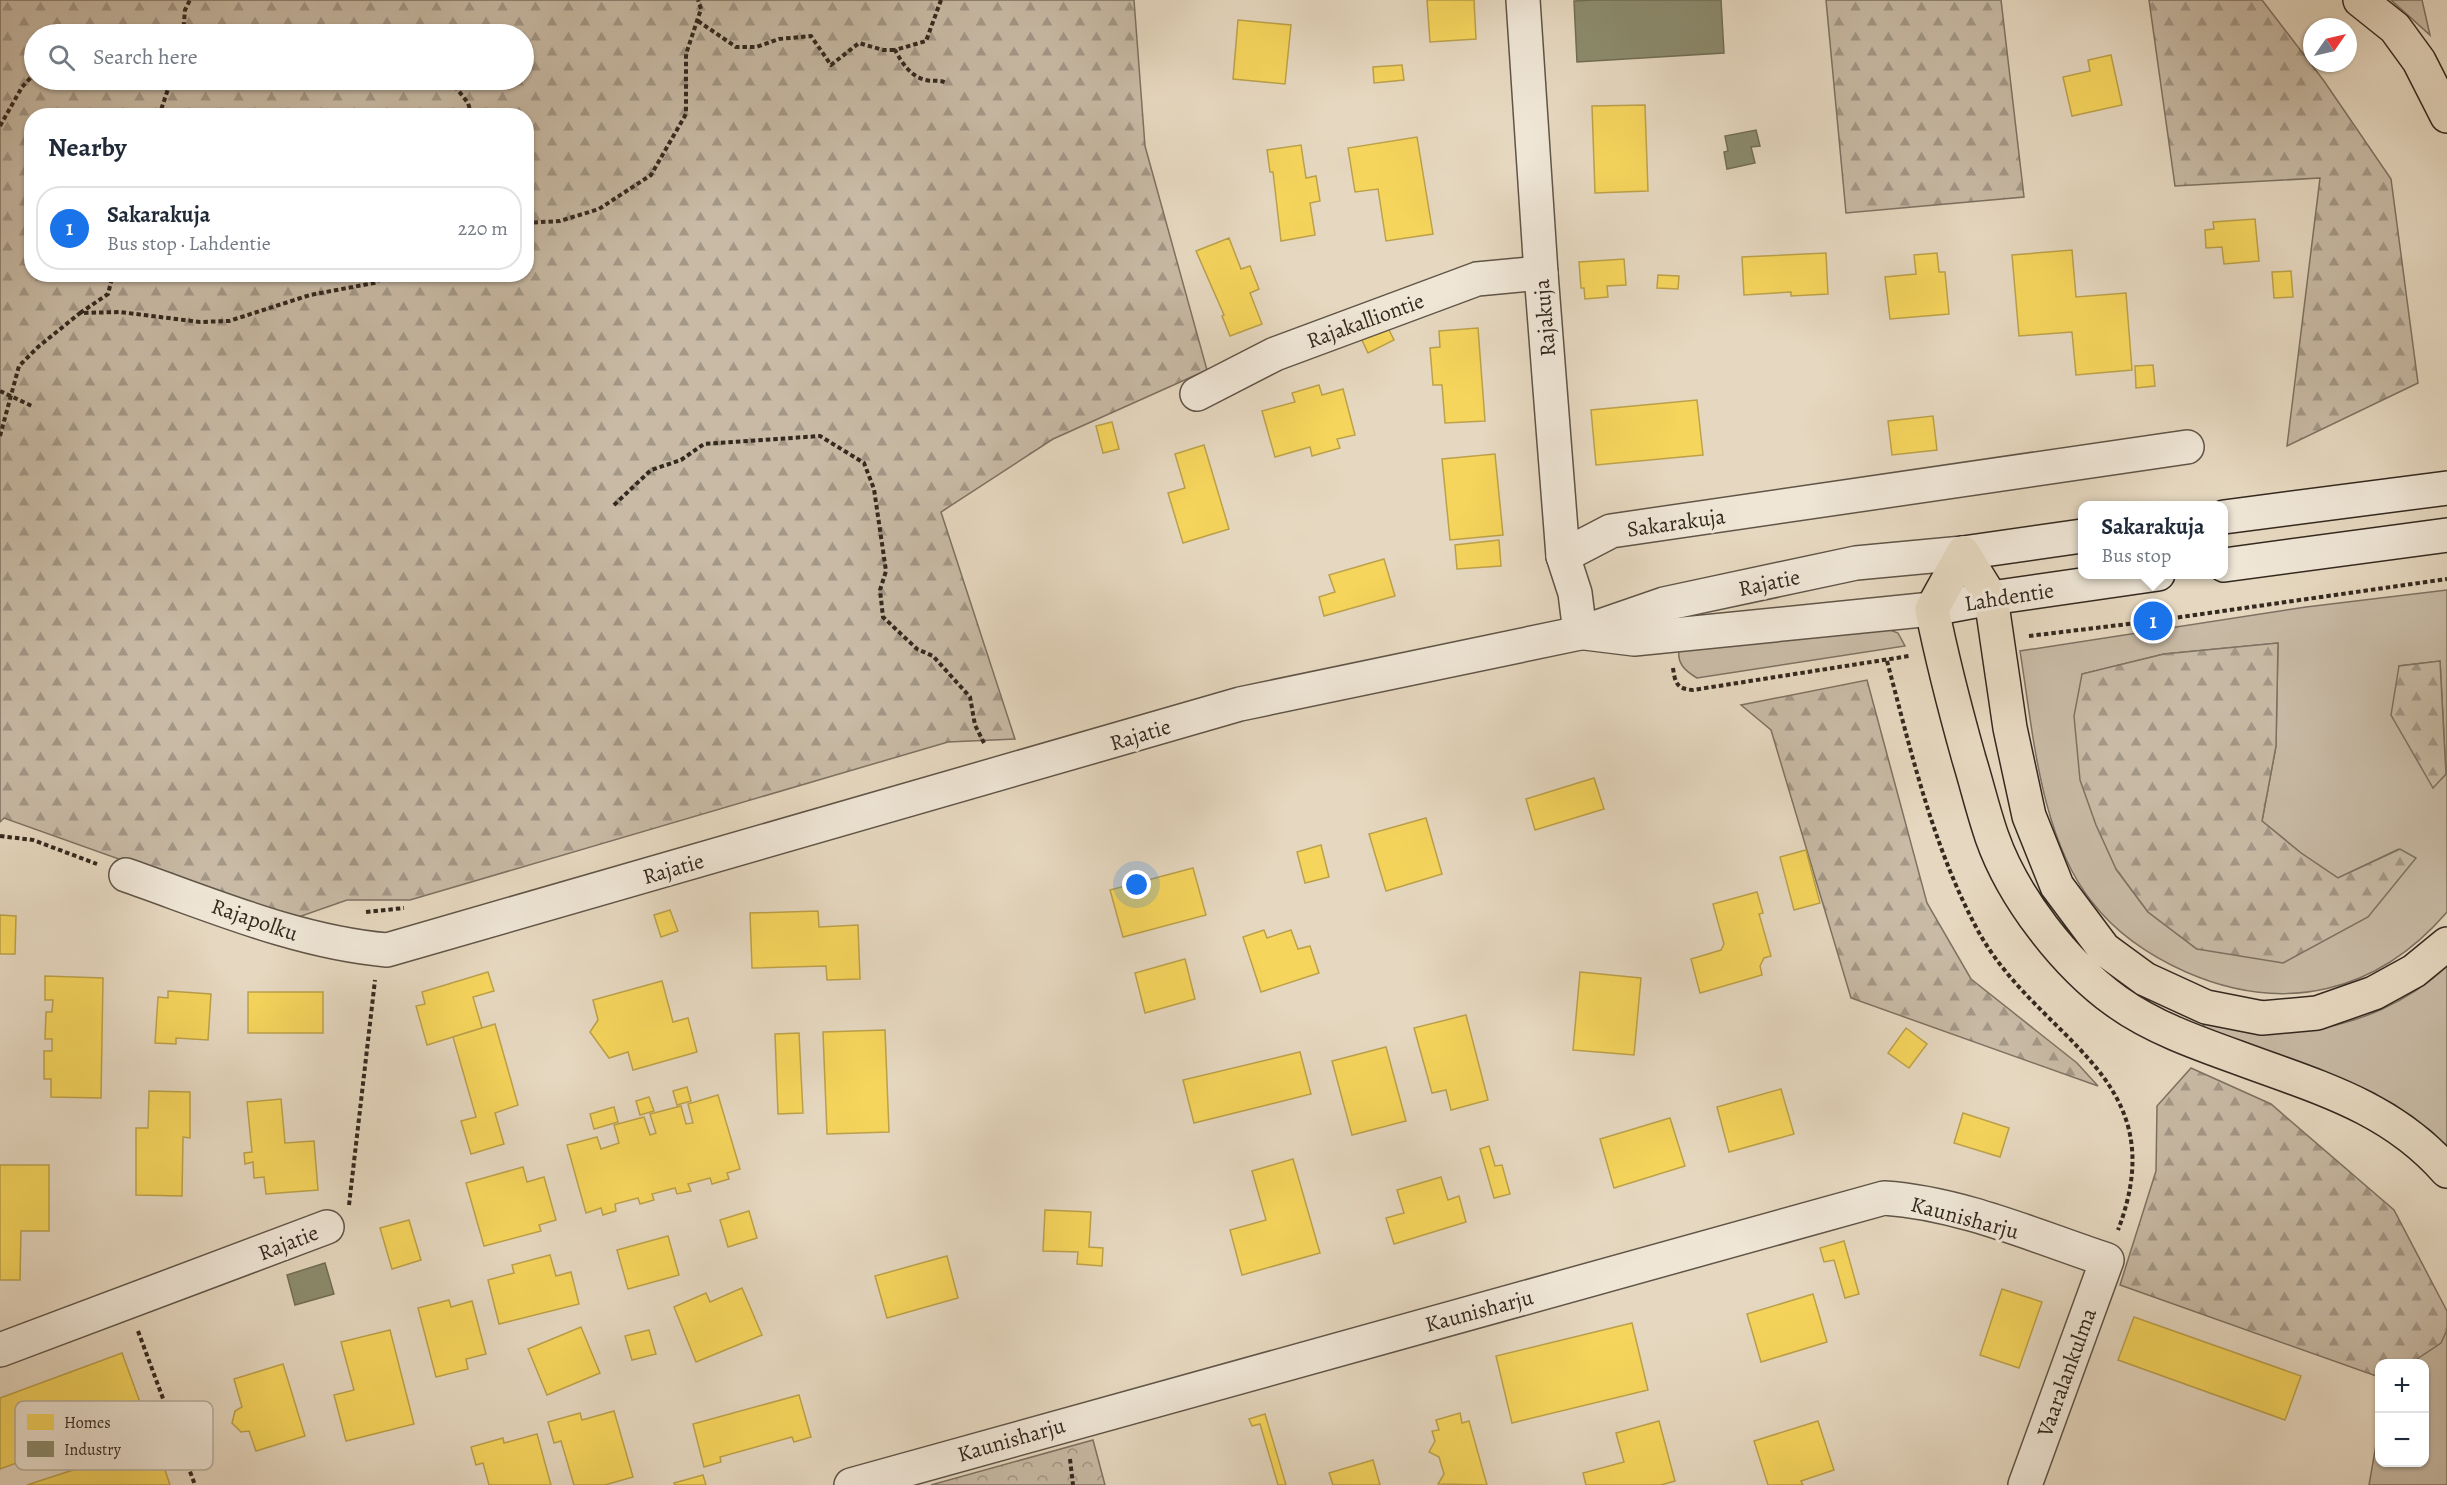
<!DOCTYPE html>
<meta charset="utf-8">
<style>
:root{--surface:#fff;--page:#f2f2f3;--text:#1f2937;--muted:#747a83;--line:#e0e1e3;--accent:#1a73e8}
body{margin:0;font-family:Alegreya,serif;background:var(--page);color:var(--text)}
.controls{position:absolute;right:18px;bottom:18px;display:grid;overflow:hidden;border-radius:12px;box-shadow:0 2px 4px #0004}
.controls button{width:54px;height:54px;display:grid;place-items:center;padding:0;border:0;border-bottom:2px solid var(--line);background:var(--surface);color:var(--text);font:30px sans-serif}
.compass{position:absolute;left:2303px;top:18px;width:54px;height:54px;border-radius:50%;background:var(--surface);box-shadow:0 2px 4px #0004;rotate:56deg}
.you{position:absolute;left:1137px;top:885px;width:21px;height:21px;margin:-15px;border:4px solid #fff;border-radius:50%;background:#1a73e8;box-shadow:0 0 0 9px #1a73e833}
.badge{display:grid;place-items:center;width:39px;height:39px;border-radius:50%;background:var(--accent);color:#fff;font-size:20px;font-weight:700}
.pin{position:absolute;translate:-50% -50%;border:3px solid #fff;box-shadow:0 2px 6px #0006}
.popup{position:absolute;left:2078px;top:501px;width:150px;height:78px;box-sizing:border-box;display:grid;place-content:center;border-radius:12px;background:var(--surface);filter:drop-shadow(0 2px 4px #0005);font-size:20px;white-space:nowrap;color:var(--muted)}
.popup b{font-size:22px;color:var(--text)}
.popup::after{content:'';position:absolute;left:50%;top:100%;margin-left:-12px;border:12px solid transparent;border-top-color:var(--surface)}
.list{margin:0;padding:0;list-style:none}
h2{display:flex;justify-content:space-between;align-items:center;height:78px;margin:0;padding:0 24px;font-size:26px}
h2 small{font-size:20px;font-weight:400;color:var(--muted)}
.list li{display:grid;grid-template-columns:39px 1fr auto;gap:18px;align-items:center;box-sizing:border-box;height:84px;margin:0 12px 12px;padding:0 12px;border:2px solid var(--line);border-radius:24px}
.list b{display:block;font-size:22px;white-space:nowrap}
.list p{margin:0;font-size:20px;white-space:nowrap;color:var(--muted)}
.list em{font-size:20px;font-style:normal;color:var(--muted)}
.icon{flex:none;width:33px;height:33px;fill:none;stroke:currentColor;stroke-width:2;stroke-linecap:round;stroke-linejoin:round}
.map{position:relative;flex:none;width:2447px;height:1485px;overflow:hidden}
.search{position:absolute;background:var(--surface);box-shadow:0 2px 4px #0004;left:24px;top:24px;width:510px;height:66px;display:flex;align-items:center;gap:15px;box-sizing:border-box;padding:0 21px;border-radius:33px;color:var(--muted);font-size:22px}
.panel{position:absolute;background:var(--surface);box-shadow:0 2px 4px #0004;left:24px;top:108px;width:510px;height:174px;border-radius:24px}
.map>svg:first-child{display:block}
.green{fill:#c8baa5;stroke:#7e7262;stroke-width:1.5;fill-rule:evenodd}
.forest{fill:url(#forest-firs);stroke:#7e7262;stroke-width:1.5;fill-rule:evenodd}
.park{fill:url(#park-crowns);stroke:#7e7262;stroke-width:1.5}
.homes{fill:#f6d55c;stroke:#bca14a;stroke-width:1.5}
.industry{fill:#8c8c6e;stroke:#726e56;stroke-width:1.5}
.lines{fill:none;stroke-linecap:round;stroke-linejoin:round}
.street-casing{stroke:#605547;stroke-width:36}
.secondary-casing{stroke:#34291f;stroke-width:36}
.highway-casing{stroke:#34291f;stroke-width:36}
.path{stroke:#34291f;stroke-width:4;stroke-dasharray:4.5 3;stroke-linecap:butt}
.street{stroke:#efe6d6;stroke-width:33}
.secondary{stroke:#efe6d6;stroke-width:33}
.highway{stroke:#e6d8c0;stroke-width:33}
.labels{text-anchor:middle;stroke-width:6;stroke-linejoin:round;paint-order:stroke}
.street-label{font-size:22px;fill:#34291f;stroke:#efe6d6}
.key{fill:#efe6d6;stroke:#b7ad9f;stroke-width:1.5}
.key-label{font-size:16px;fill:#34291f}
</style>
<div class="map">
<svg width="2447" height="1485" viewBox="0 0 2447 1485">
<defs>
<pattern id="forest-firs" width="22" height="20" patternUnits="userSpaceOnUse" patternTransform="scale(1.5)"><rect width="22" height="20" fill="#c8baa5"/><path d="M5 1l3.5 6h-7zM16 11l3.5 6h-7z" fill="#a39786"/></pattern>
<pattern id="park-crowns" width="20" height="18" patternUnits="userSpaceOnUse" patternTransform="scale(1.5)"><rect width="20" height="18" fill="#c8baa5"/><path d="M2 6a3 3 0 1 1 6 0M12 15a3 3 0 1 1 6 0" fill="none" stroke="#a39786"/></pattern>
</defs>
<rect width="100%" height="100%" fill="#e6d8c0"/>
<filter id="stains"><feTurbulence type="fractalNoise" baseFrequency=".00333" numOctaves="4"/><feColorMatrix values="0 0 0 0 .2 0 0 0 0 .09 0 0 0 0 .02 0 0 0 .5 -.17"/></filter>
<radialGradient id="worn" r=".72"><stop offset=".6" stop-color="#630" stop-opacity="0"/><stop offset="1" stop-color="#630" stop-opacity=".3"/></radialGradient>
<g class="green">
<path d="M2391,0H2422L2430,35Z"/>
<path d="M2447,590V912C2377,993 2284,1015 2186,972C2150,956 2116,933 2092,902C2040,837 2033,731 2020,651L2306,607ZM2278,643L2276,746L2262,821L2301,853L2338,878L2399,849L2197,949L2148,912L2116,869L2082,674L2164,654ZM2440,661L2446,774L2433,787L2399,666Z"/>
<path d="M1885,628L1898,633L1905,646L1697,678C1685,671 1675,662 1680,647Z"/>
<path d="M2447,966V1154L2203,1029L2205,1019C2232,1022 2281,1032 2306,1030C2357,1025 2410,1001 2447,966Z"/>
<path d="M2447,1323V1485H2369L2379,1428L2380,1462H2424V1364L2405,1363Z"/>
</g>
<g class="forest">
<path d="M0,0H1134L1145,146L1207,370L1053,439L941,512L1015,739L948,742L410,900H347L290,920L4,818L0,822ZM34,34H524V80H34ZM32,116H526V274H32Z"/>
<path d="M1826,0H2001L2024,197L1846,213Z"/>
<path d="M2149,0H2262L2324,81L2391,179L2418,383L2287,446L2320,178L2175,186Z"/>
<path d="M2278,643L2276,746L2262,821L2301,853L2338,878L2400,849L2416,858L2368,917L2283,963L2197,949L2148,912L2116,869L2096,825L2080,780L2074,716L2082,674L2164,654Z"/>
<path d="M2440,661L2446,774L2433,788L2391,715L2399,666Z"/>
<path d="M1867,680L1927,903L1971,979L2077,1063L2098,1086L1851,998L1771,730L1741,705Z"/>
<path d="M2191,1068L2271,1104L2394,1210L2447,1311V1330L2441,1343L2411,1363L2380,1364L2379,1377L2120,1285L2156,1171L2157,1106Z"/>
</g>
<path class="park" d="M1093,1440L1105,1485H931Z"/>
<g class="homes">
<path d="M1427,0H1474L1476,39L1430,42Z"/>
<path d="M1238,20L1291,25L1285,84L1233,79Z"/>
<path d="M2111,55L2122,105L2072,116L2063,77L2090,71L2088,60Z"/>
<path d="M1402,65L1404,80L1374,83L1373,67Z"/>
<path d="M1645,105L1648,191L1595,193L1592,106Z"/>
<path d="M1417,137L1433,234L1386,241L1378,189L1355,192L1348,148Z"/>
<path d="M1301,145L1306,178L1316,176L1320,201L1310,203L1315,235L1281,241L1273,172H1270L1267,150Z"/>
<path d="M2255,219L2259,261L2224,264L2222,247L2206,248L2205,230L2214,229L2213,222Z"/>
<path d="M1229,238L1241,269L1250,266L1259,289L1250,293L1262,324L1230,336L1222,316L1224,315L1196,251Z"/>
<path d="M2072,250L2076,297L2126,293L2132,370L2076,375L2072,332L2019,336L2012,255Z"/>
<path d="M1826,253L1828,294L1791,296V292L1744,295L1742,257Z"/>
<path d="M1937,253L1939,272H1945L1949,314L1890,319L1885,277L1916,274L1914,255Z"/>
<path d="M1624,259L1626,285L1607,286L1608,297L1585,299L1584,288H1581L1579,262Z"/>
<path d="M2291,271L2293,297L2274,298L2272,272Z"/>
<path d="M1658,275L1679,276L1678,289L1657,288Z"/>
<path d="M1387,326L1394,340L1368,353L1361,338Z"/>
<path d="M1478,328L1485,421L1445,423L1442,385H1433L1430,348L1440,347L1439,331Z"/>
<path d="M2153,365L2155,386L2136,388L2135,366Z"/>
<path d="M1319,385L1322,395L1343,389L1355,435L1337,439L1340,448L1312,456L1310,447L1275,457L1262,411L1295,402L1292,393Z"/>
<path d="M1697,400L1703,455L1596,465L1591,410Z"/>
<path d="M1933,416L1937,450L1892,455L1888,421Z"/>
<path d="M1112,422L1119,449L1103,453L1096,426Z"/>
<path d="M1204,445L1229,529L1183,543L1168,493L1185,488L1175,454Z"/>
<path d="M1495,454L1503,535L1450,540L1442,459Z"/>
<path d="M1499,540L1501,566L1457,569L1455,545Z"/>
<path d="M1384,559L1395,596L1324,616L1319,597L1335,592L1329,575Z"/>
<path d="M1594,778L1604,809L1535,830L1526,799Z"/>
<path d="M1426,818L1442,874L1386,891L1369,834Z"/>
<path d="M1321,845L1329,877L1305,883L1297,852Z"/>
<path d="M1806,850L1820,903L1794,910L1780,857Z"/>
<path d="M1193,868L1206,915L1123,937L1110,890Z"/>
<path d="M1757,892L1763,913L1759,914L1771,956L1764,958L1760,966L1762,975L1700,993L1691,959L1721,950L1724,944L1713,904Z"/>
<path d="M670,910L678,931L661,937L654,915Z"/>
<path d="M818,911L819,927L858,925L860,979L827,980L826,966L752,968L750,913Z"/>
<path d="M0,915L16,916L15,954H0Z"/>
<path d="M1264,930L1267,938L1291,930L1298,949L1310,946L1319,973L1261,992L1243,937Z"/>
<path d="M1185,959L1195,999L1145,1013L1135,973Z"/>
<path d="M488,972L494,991L473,997L482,1028L427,1045L416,1006L425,1004L422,992Z"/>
<path d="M1580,972L1641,978L1634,1055L1573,1050Z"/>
<path d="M45,976L103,978L101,1098L51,1097V1079H44V1051H52V1039H45L46,1012H52L53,1000H45Z"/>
<path d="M662,981L673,1022L688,1018L697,1052L633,1070L628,1052L609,1058L590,1032L598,1020L593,1000Z"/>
<path d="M168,991L211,994L208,1040L176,1038V1044L155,1043L158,997L168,998Z"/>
<rect x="248" y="992" width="75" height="41"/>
<path d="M1466,1015L1488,1100L1451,1110L1446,1090L1432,1093L1414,1028Z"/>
<path d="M495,1024L518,1105L495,1113L504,1144L471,1154L461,1121L476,1117L453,1037Z"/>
<path d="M1906,1028L1927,1044L1909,1068L1888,1053Z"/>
<path d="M885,1030L889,1132L827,1134L823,1032Z"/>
<path d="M799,1033L803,1113L778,1114L775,1034Z"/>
<path d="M1386,1047L1406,1121L1352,1135L1332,1061Z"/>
<path d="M1300,1052L1311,1094L1194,1123L1183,1080Z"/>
<path d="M687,1087L691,1101L677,1105L673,1091Z"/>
<path d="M1781,1089L1794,1134L1729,1152L1717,1107Z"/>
<path d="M149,1091L190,1092V1138L183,1137L182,1196L136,1195V1128H148Z"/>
<path d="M718,1095L740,1169L727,1173L729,1179L712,1184L710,1178L688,1184L691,1191L677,1194L675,1188L652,1194L654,1200L640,1204L638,1198L615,1204L616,1211L603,1215L601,1208L586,1213L567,1145L597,1137L601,1149L619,1143L614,1125L644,1117L650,1135L656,1133L650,1114L681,1106L686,1124L693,1123L688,1104Z"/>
<path d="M649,1097L654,1111L640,1115L636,1101Z"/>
<path d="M281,1099L285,1143L314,1141L318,1190L266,1194L264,1177L254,1178L253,1162L245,1164L244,1153L252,1152L247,1102Z"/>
<path d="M614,1107L618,1122L594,1129L590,1114Z"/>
<path d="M1963,1113L2009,1128L2000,1157L1954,1143Z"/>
<path d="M1670,1118L1685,1166L1614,1188L1600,1139Z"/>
<path d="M1489,1146L1495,1166L1502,1165L1510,1194L1494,1198L1480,1149Z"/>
<path d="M1293,1159L1320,1253L1242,1275L1230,1230L1266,1220L1252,1171Z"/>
<path d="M0,1165H49V1231H21L20,1280H0Z"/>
<path d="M523,1167L527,1182L544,1177L556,1220L539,1225L541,1231L484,1246L466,1183Z"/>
<path d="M1441,1177L1448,1200L1459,1196L1466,1222L1394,1244L1386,1218L1404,1213L1397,1190Z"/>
<path d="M1045,1210L1091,1212L1089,1247L1103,1248L1102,1266L1077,1264L1078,1252L1043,1251Z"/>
<path d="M749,1211L757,1238L728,1247L720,1220Z"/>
<path d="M409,1220L421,1260L392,1269L380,1228Z"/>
<path d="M668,1236L679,1275L628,1289L617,1250Z"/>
<path d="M1844,1241L1859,1294L1845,1298L1834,1260L1824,1262L1820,1248Z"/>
<path d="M550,1255L556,1276L571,1272L579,1304L499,1324L488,1280L514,1273L512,1265Z"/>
<path d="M947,1256L958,1298L887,1318L875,1276Z"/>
<path d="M742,1288L762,1335L696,1362L674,1307L706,1293L710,1302Z"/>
<path d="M2002,1289L2042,1302L2019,1368L1980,1355Z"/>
<path d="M1813,1294L1827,1342L1761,1362L1747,1314Z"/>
<path d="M449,1300L451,1307L472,1301L486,1354L466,1359L468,1369L436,1377L418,1308Z"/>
<path d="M2134,1317L2301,1376L2285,1420L2118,1360Z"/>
<path d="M1632,1323L1648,1390L1512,1423L1496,1356Z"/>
<path d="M581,1327L600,1373L547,1395L528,1349Z"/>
<path d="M390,1330L414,1424L346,1441L334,1395L354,1390L341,1342Z"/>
<path d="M649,1330L656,1354L632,1360L625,1336Z"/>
<path d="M122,1353L145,1416L0,1469V1398Z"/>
<path d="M283,1364L305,1436L256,1451L249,1431L241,1432L232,1423L235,1411L242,1407L234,1379Z"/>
<path d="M799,1395L811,1437L794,1442L792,1437L720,1457L721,1462L704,1467L693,1424Z"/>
<path d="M614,1411L633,1477L605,1485H574L561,1441L554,1443L548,1422L580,1413L582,1420Z"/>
<path d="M1460,1413L1462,1423L1469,1421L1487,1485L1438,1484L1444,1474L1439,1457L1429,1452L1435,1441L1432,1431L1439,1430L1436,1420Z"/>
<path d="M1265,1414L1286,1485H1278L1260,1424L1252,1426L1249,1419Z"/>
<path d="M1659,1421L1675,1481L1661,1485H1586L1583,1473L1624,1462L1616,1433Z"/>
<path d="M1818,1421L1834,1470L1801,1481L1803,1485H1768L1754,1441Z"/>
<path d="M537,1434L551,1485H489L483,1463L476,1465L471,1447L503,1438L504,1443Z"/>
<path d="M156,1443L170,1485H27Z"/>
<path d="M1373,1460L1380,1485H1333L1329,1473Z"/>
<path d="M703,1475L706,1485H675L674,1483Z"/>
</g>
<g class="industry">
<path d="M1594,0H1721L1724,53L1577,62L1574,1Z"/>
<path d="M1756,130L1760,146L1751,147L1755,163L1727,169L1724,152L1728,151L1725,136Z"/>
<path d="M325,1263L334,1294L295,1305L287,1275Z"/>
</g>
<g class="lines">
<g class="street-casing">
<g id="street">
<path d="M1523,0L1541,273L1563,556L1575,593L1580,633"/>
<path d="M1197,394L1275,354L1477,279L1541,273"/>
<path d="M1563,556L1611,531L2187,447"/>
<path d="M1585,633L1634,639L1932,609"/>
<path d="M126,875C212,905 297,942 387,950L1240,704L1580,633L1664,604L1856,563L1963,553"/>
<path d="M0,1350L327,1227"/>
<path d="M851,1485L1884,1198C1960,1203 2035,1236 2107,1260L2025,1485"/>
</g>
</g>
<g class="secondary-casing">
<g id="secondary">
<path d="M2224,517L2447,488"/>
<path d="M1963,553L2082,536"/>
<path d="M2224,565L2447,535"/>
<path d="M1932,609L1991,598L2158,574"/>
</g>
</g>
<g class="highway-casing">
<g id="highway">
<path d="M2360,0L2395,28L2419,61L2447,116"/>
<path d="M2447,944L2414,971L2374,993L2317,1013L2262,1018L2206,1007L2145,979L2104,949L2057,886L2029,816L2010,728L1991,598L1963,553L1932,609C1942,659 1955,709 1969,759C1977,785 1983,811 1992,837C2013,897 2065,964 2116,1001C2152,1027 2197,1043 2239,1058C2317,1087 2390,1106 2447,1171"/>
</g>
</g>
<g class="path">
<path d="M941,0L926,41L895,50C902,63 911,77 926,80C934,82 939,79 946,83"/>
<path d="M698,21L736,47H756L779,39L811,36L831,65L859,43L883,50H895"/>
<path d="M183,34L185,10L190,0"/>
<path d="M450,80L468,103L472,116"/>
<path d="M159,116L171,80"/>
<path d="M0,126L22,87L34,74"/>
<path d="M526,223L560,221L599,209L651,175L686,114V54L701,9L698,0"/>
<path d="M80,313L108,294L113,274"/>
<path d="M0,391L34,407"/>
<path d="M0,436L19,366L38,347L80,313L120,312L200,322L229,321L310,295L374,283L391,274"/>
<path d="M614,505L651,470L681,460L704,444L820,436L864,463L874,489L886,571L880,590L883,617L917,649L933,656L970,697L975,725L984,743"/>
<path d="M2029,636L2153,621L2447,579"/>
<path d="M1887,661C1911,751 1932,844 1976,927C2036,1042 2178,1073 2118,1230"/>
<path d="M1673,668C1675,683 1677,689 1693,690L1909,656"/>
<path d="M0,836L33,840L97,864"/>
<path d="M366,912L404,908"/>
<path d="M349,1205L375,980"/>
<path d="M138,1331L195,1485"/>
<path d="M1070,1459L1073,1485"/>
</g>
<use href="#street" class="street"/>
<use href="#secondary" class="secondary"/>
<use href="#highway" class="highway"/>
</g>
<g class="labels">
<g class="street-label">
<text transform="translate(1544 318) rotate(-95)" y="8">Rajakuja</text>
<text transform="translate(1365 320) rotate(-20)" y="8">Rajakalliontie</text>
<text transform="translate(1676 522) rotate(-8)" y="8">Sakarakuja</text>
<text transform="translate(1769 582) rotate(-12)" y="8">Rajatie</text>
<text transform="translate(2009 596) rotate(-9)" y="8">Lahdentie</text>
<text transform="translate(1140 734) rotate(-17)" y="8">Rajatie</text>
<text transform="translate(673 868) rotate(-16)" y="8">Rajatie</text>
<text transform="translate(255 919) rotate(19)" y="8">Rajapolku</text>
<text transform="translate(1965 1217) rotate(15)" y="8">Kaunisharju</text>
<text transform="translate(288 1242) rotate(-21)" y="8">Rajatie</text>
<text transform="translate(1479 1310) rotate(-15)" y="8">Kaunisharju</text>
<text transform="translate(2066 1372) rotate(-70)" y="8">Vaaralankulma</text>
<text transform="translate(1011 1439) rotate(-16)" y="8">Kaunisharju</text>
</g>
</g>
<rect x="15" y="1401" width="198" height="69" rx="9" class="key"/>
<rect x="27" y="1414" width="27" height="16" fill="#f6d55c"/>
<rect x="27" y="1441" width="27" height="16" fill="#8c8c6e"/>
<g class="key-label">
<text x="64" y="1428">Homes</text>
<text x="64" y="1455">Industry</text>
</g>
<rect width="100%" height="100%" filter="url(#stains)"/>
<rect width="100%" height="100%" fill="url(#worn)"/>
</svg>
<div class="controls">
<button>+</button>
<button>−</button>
</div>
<svg class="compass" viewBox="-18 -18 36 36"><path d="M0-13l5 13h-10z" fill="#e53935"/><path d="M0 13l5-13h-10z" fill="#747a83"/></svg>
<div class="you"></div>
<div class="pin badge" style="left:2153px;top:621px">1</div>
<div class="popup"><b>Sakarakuja</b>Bus stop</div>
<div class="search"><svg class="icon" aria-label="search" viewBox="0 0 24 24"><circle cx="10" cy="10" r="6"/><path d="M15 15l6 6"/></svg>Search here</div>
<section class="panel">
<h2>Nearby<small></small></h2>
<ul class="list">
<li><span class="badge">1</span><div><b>Sakarakuja</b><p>Bus stop · Lahdentie</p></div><em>220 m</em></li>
</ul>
</section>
</div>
